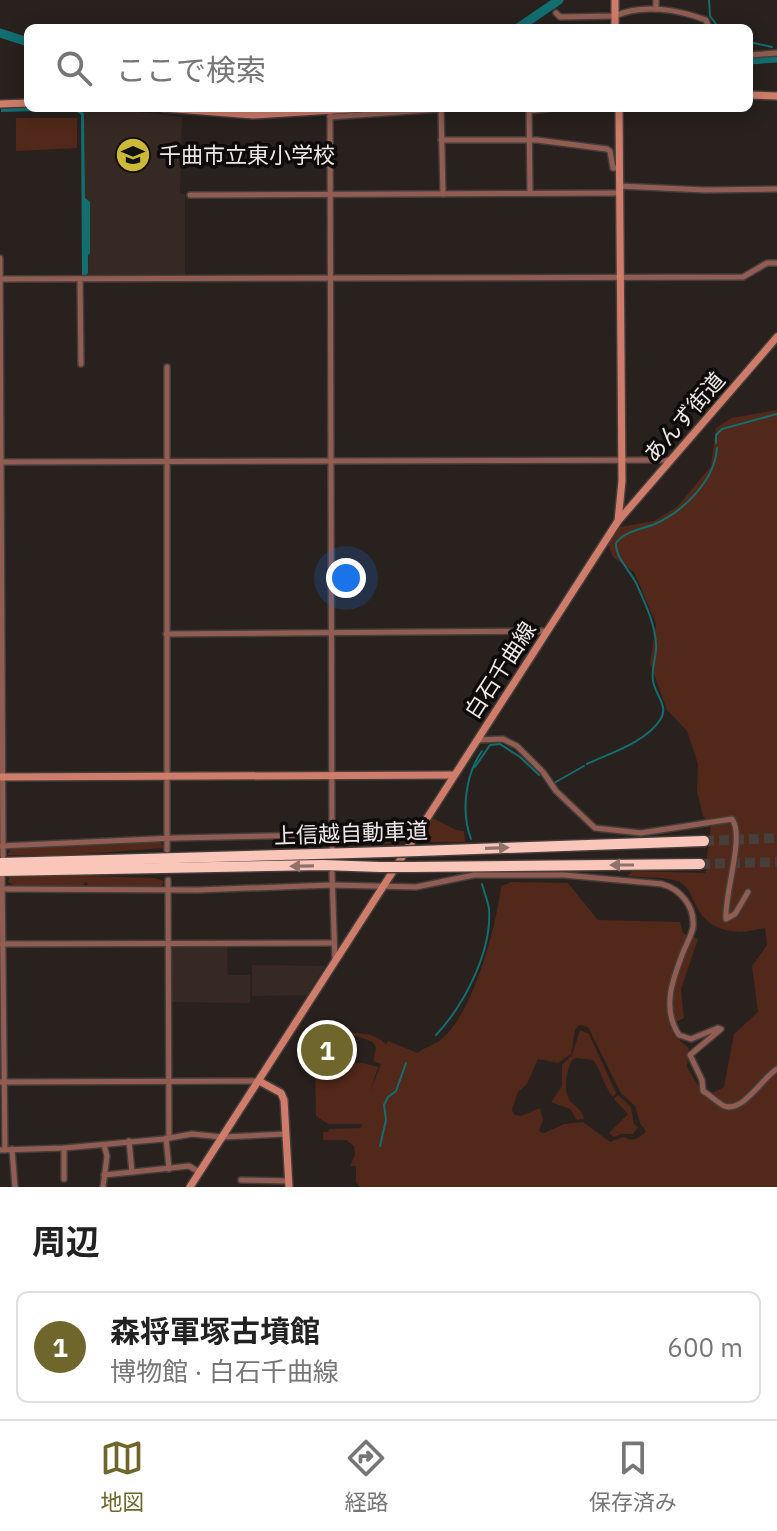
<!DOCTYPE html>
<html lang="ja">
<meta charset="utf-8">
<style>
:root{--surface:#fff;--page:#f6f6f6;--text:#222;--muted:#767676;--line:#e0e0e0;--accent:#6f662c}
body{margin:0;font-family:"IBM Plex Sans","Noto Sans JP",sans-serif;background:var(--page);color:var(--text)}
.you{position:absolute;left:346px;top:578px;width:28px;height:28px;margin:-20px;border:6px solid #fff;border-radius:50%;background:#1a73e8;box-shadow:0 0 0 12px #1a73e833}
.badge{display:grid;place-items:center;width:52px;height:52px;border-radius:50%;background:var(--accent);color:#fff;font-size:26px;font-weight:700}
.pin{position:absolute;translate:-50% -50%;border:4px solid #fff;box-shadow:0 2px 8px #0006}
.list{margin:0;padding:0;list-style:none}
h2{display:flex;justify-content:space-between;align-items:center;height:104px;margin:0;padding:0 32px;font-size:34px}
h2 small{font-size:26px;font-weight:400;color:var(--muted)}
.list li{display:grid;grid-template-columns:52px 1fr auto;gap:24px;align-items:center;box-sizing:border-box;height:112px;margin:0 16px 16px;padding:0 16px;border:2px solid var(--line);border-radius:12px}
.list b{display:block;font-size:30px;white-space:nowrap}
.list p{margin:0;font-size:26px;white-space:nowrap;color:var(--muted)}
.list em{font-size:26px;font-style:normal;color:var(--muted)}
.icon{flex:none;width:44px;height:44px;fill:none;stroke:currentColor;stroke-width:2;stroke-linecap:round;stroke-linejoin:round}
.map{position:relative;flex:none;width:777px;height:1187px;overflow:hidden}
.search{position:absolute;background:var(--surface);box-shadow:0 4px 20px #0003;left:24px;right:24px;top:24px;height:88px;display:flex;align-items:center;gap:20px;box-sizing:border-box;padding:0 28px;border-radius:12px;color:var(--muted);font-size:30px}
.sheet{height:232px;background:var(--surface)}
nav{display:flex;justify-content:space-around;align-items:center;box-sizing:border-box;height:112px;border-top:2px solid var(--line);background:var(--surface);font-size:22px;color:var(--muted)}
nav a{display:grid;justify-items:center;gap:4px}
nav .on{color:var(--accent)}
.map>svg:first-child{display:block}
.built{fill:#362924}
.green{fill:#512819;fill-rule:evenodd}
.water{fill:#126e6f}
.lines{fill:none;stroke-linecap:round;stroke-linejoin:round}
.stream{stroke:#126e6f;stroke-width:2}
.river{stroke:#126e6f;stroke-width:9}
.highway-tunnel{stroke:#463f3c;stroke-width:10;stroke-dasharray:10 5;stroke-linecap:butt}
.street-casing{stroke:#443d3a;stroke-width:8}
.secondary-casing{stroke:#443d3a;stroke-width:10}
.highway-casing{stroke:#443d3a;stroke-width:13}
.street{stroke:#915d52;stroke-width:5}
.secondary{stroke:#d07c6b;stroke-width:7}
.highway{stroke:#fbc6ba;stroke-width:10}
.highway-bridge-casing{stroke:#443d3a;stroke-width:13;stroke-linecap:butt}
.highway-bridge{stroke:#fbc6ba;stroke-width:10}
.oneway{fill:#90726b}
.labels{text-anchor:middle;stroke-width:7;stroke-linejoin:round;paint-order:stroke}
.poi-label{font-size:22px;fill:#eee9e7;stroke:#0e0b0a;text-anchor:start}
.street-label{font-size:22px;fill:#eee9e7;stroke:#0e0b0a}
</style>
<div class="map">
<svg width="777" height="1187" viewBox="0 0 777 1187">
<rect width="100%" height="100%" fill="#28211e"/>
<g class="built">
<path d="M84,108L128,111L129,109L136,110L137,112L182,117L180,193L185,194V275L88,277L90,202L85,198Z"/>
<path d="M172,945H227L228,975H250V1003L170,1002Z"/>
<path d="M252,965L325,966L307,995L252,996Z"/>
</g>
<g class="green">
<path d="M16,118H77V148L16,151Z"/>
<path d="M777,410V1187H360L356,1182V1166H350L355,1155L354,1146L346,1140H323V1132H328L329,1129L361,1128L362,1124H328L316,1116L315,1064L363,1063L378,1067L370,1092L381,1064L373,1061L376,1048L373,1042L356,1036L339,1035V1033C356,1033 373,1031 386,1044L388,1041L418,1053C424,1047 432,1046 439,1041C472,1018 497,925 501,886L511,882L568,883L598,920L680,922L683,933L698,939L681,989L684,1018L669,1026L677,1038L689,1048L687,1067L705,1097L724,1087L734,1034L758,1012L752,966L767,945L765,928C757,929 748,932 740,932C688,929 700,889 677,881C663,876 643,878 627,876L633,871L705,873L711,824L703,816L697,791L698,764L687,731L667,710L650,663L656,624L634,572L613,557L608,544L620,527L654,521L677,507L711,466L716,428L731,418ZM579,1025L588,1027L621,1093L635,1106L640,1123L646,1132C637,1139 634,1142 623,1137L610,1142L583,1122L564,1124L544,1133L539,1131L543,1120L540,1108L521,1116L515,1115L512,1110L518,1092L527,1084L538,1059L558,1063L571,1054L575,1030Z"/>
<path d="M433,818L456,830L464,831L465,842H417Z"/>
<path d="M389,836L395,843L336,846L343,838Z"/>
<path d="M160,842L165,848L56,856L7,855L12,848Z"/>
<path d="M56,875L154,878L164,881L161,888L88,887L87,882L84,883V887L15,886L8,882L10,876Z"/>
<path d="M580,1030L589,1034L616,1093L613,1097C604,1087 602,1071 593,1060L576,1058L572,1060C566,1072 562,1094 573,1104C579,1110 582,1110 584,1119L577,1120L570,1109L551,1102L562,1086V1065L572,1055Z"/>
<path d="M618,1095L631,1107L634,1124L638,1127L633,1134H621L614,1137L609,1133L628,1114L614,1099Z"/>
</g>
<path class="water" d="M28,107L78,108L84,113L85,198L90,202V253L88,255V273L85,277L82,278L81,115L75,110L1,112V109Z"/>
<g class="lines">
<g class="stream">
<path d="M709,0L710,16L719,28"/>
<path d="M749,42L772,47"/>
<path d="M716,443V435L722,429L777,414"/>
<path d="M587,764C610,753 646,742 660,720C670,706 654,694 653,680C651,668 657,656 656,644C655,624 645,603 637,585C631,571 615,558 616,543C624,531 643,529 655,524C684,511 715,480 717,448"/>
<path d="M475,767L490,745L500,744L520,757L539,775"/>
<path d="M554,783L584,766"/>
<path d="M471,839C461,812 465,775 482,751"/>
<path d="M436,1035C464,1005 492,952 489,909C488,901 484,892 482,884"/>
<path d="M380,1146L386,1120L384,1105L388,1097L396,1091L406,1063"/>
</g>
<g class="river">
<path d="M518,28L559,0"/>
<path d="M0,33L28,42"/>
<path d="M749,60L777,58"/>
</g>
<g class="highway-tunnel">
<path d="M704,841L777,838"/>
<path d="M700,864L777,862"/>
</g>
<g class="street-casing">
<g id="street">
<path d="M656,9V0"/>
<path d="M556,13L560,17L615,16C643,3 679,10 706,20L709,28"/>
<path d="M749,55L777,53"/>
<path d="M330,111L332,848"/>
<path d="M330,117L441,109L443,194"/>
<path d="M441,140H537L607,149L610,151L613,168H619"/>
<path d="M619,186L705,190L777,189"/>
<path d="M530,193L529,111L554,108"/>
<path d="M190,195L619,193"/>
<path d="M0,258L3,856"/>
<path d="M2,279L743,277L767,263H777"/>
<path d="M80,279L81,364"/>
<path d="M167,367V850"/>
<path d="M0,462L670,460"/>
<path d="M166,634L546,631"/>
<path d="M477,740L503,739L517,746L543,772L556,791L595,828L641,833L732,819C745,836 724,895 726,919L735,914L748,892"/>
<path d="M1,846L175,838L416,833"/>
<path d="M332,873L335,960"/>
<path d="M2,875L5,1150"/>
<path d="M168,880L169,1138"/>
<path d="M0,889L197,890L332,885L416,887L474,875H564L662,884C680,889 695,906 693,927C692,934 687,943 684,950C673,978 661,1008 679,1035L691,1039L718,1028L721,1029L690,1055L702,1080L703,1091C710,1095 718,1103 724,1106C743,1113 763,1077 777,1069"/>
<path d="M0,944L334,943"/>
<path d="M0,1082L258,1081"/>
<path d="M166,1138L169,1169"/>
<path d="M129,1141L132,1172"/>
<path d="M64,1148V1179"/>
<path d="M12,1149L15,1187"/>
<path d="M0,1150L64,1148L164,1139L192,1134L222,1137L286,1134"/>
<path d="M104,1175L189,1166L199,1172"/>
<path d="M241,1180L289,1181"/>
<path d="M103,1187L107,1156L104,1145"/>
</g>
</g>
<g class="secondary-casing">
<g id="secondary">
<path d="M615,0V28"/>
<path d="M749,95L777,96"/>
<path d="M0,104L28,103"/>
<path d="M163,108L253,115L366,108"/>
<path d="M619,520L777,337"/>
<path d="M0,777L453,775"/>
<path d="M259,1081L281,1093L284,1100L289,1187"/>
<path d="M190,1187L618,521L622,481L619,108"/>
</g>
</g>
<g class="highway-casing">
<g id="highway">
<path d="M419,851L704,841"/>
<path d="M0,863L387,852"/>
<path d="M412,867L700,864"/>
<path d="M0,871L323,865L380,867"/>
</g>
</g>
<use href="#street" class="street"/>
<use href="#secondary" class="secondary"/>
<use href="#highway" class="highway"/>
<g class="highway-bridge-casing">
<g id="highway-bridge">
<path d="M387,852L419,851"/>
<path d="M380,867H412"/>
</g>
</g>
<use href="#highway-bridge" class="highway-bridge"/>
</g>
<defs><path id="oneway-solid" d="M-6-.8H1V-3.2L6.5 0L1 3.2V.8H-6Z" transform="scale(2)"/></defs>
<g class="oneway">
<use href="#oneway-solid" transform="translate(497 848) rotate(-2)"/>
<use href="#oneway-solid" transform="translate(622 865) rotate(180)"/>
<use href="#oneway-solid" transform="translate(302 866) rotate(179)"/>
</g>
<defs>
<g id="school-disc" transform="scale(1.8)"><circle r="9.5" fill="#cdb938" stroke="#0e0b0a"/><path d="M0-5L7-2L0 1L-7-2ZM-4 1L0 2.5L4 1V4Q0 6-4 4Z" fill="#111"/></g>
</defs>
<g fill-rule="evenodd">
<use href="#school-disc" x="133" y="155"/>
</g>
<g class="labels">
<g class="poi-label">
<text x="159" y="163">千曲市立東小学校</text>
</g>
<g class="street-label">
<text transform="translate(684 417) rotate(-49)" y="8">あんず街道</text>
<text transform="translate(500 670) rotate(-57)" y="8">白石千曲線</text>
<text transform="translate(351 833) rotate(-2)" y="8">上信越自動車道</text>
</g>
</g>
</svg>
<div class="you"></div>
<div class="pin badge" style="left:327px;top:1050px">1</div>
<div class="search"><svg class="icon" aria-label="search" viewBox="0 0 24 24"><circle cx="10" cy="10" r="6"/><path d="M15 15l6 6"/></svg>ここで検索</div>
</div>
<section class="sheet">
<h2>周辺<small></small></h2>
<ul class="list">
<li><span class="badge">1</span><div><b>森将軍塚古墳館</b><p>博物館 · 白石千曲線</p></div><em>600 m</em></li>
</ul>
</section>
<nav>
<a class="on"><svg class="icon" aria-label="map" viewBox="0 0 24 24"><path d="M3 6l6-2 6 2 6-2v14l-6 2-6-2-6 2zM9 4v14M15 6v14"/></svg>地図</a>
<a><svg class="icon" aria-label="directions" viewBox="0 0 24 24"><path d="M12 3l9 9-9 9-9-9zM9 14v-3h6M13 9l2 2-2 2"/></svg>経路</a>
<a><svg class="icon" aria-label="saved" viewBox="0 0 24 24"><path d="M7 4h10v16l-5-4-5 4z"/></svg>保存済み</a>
</nav>
